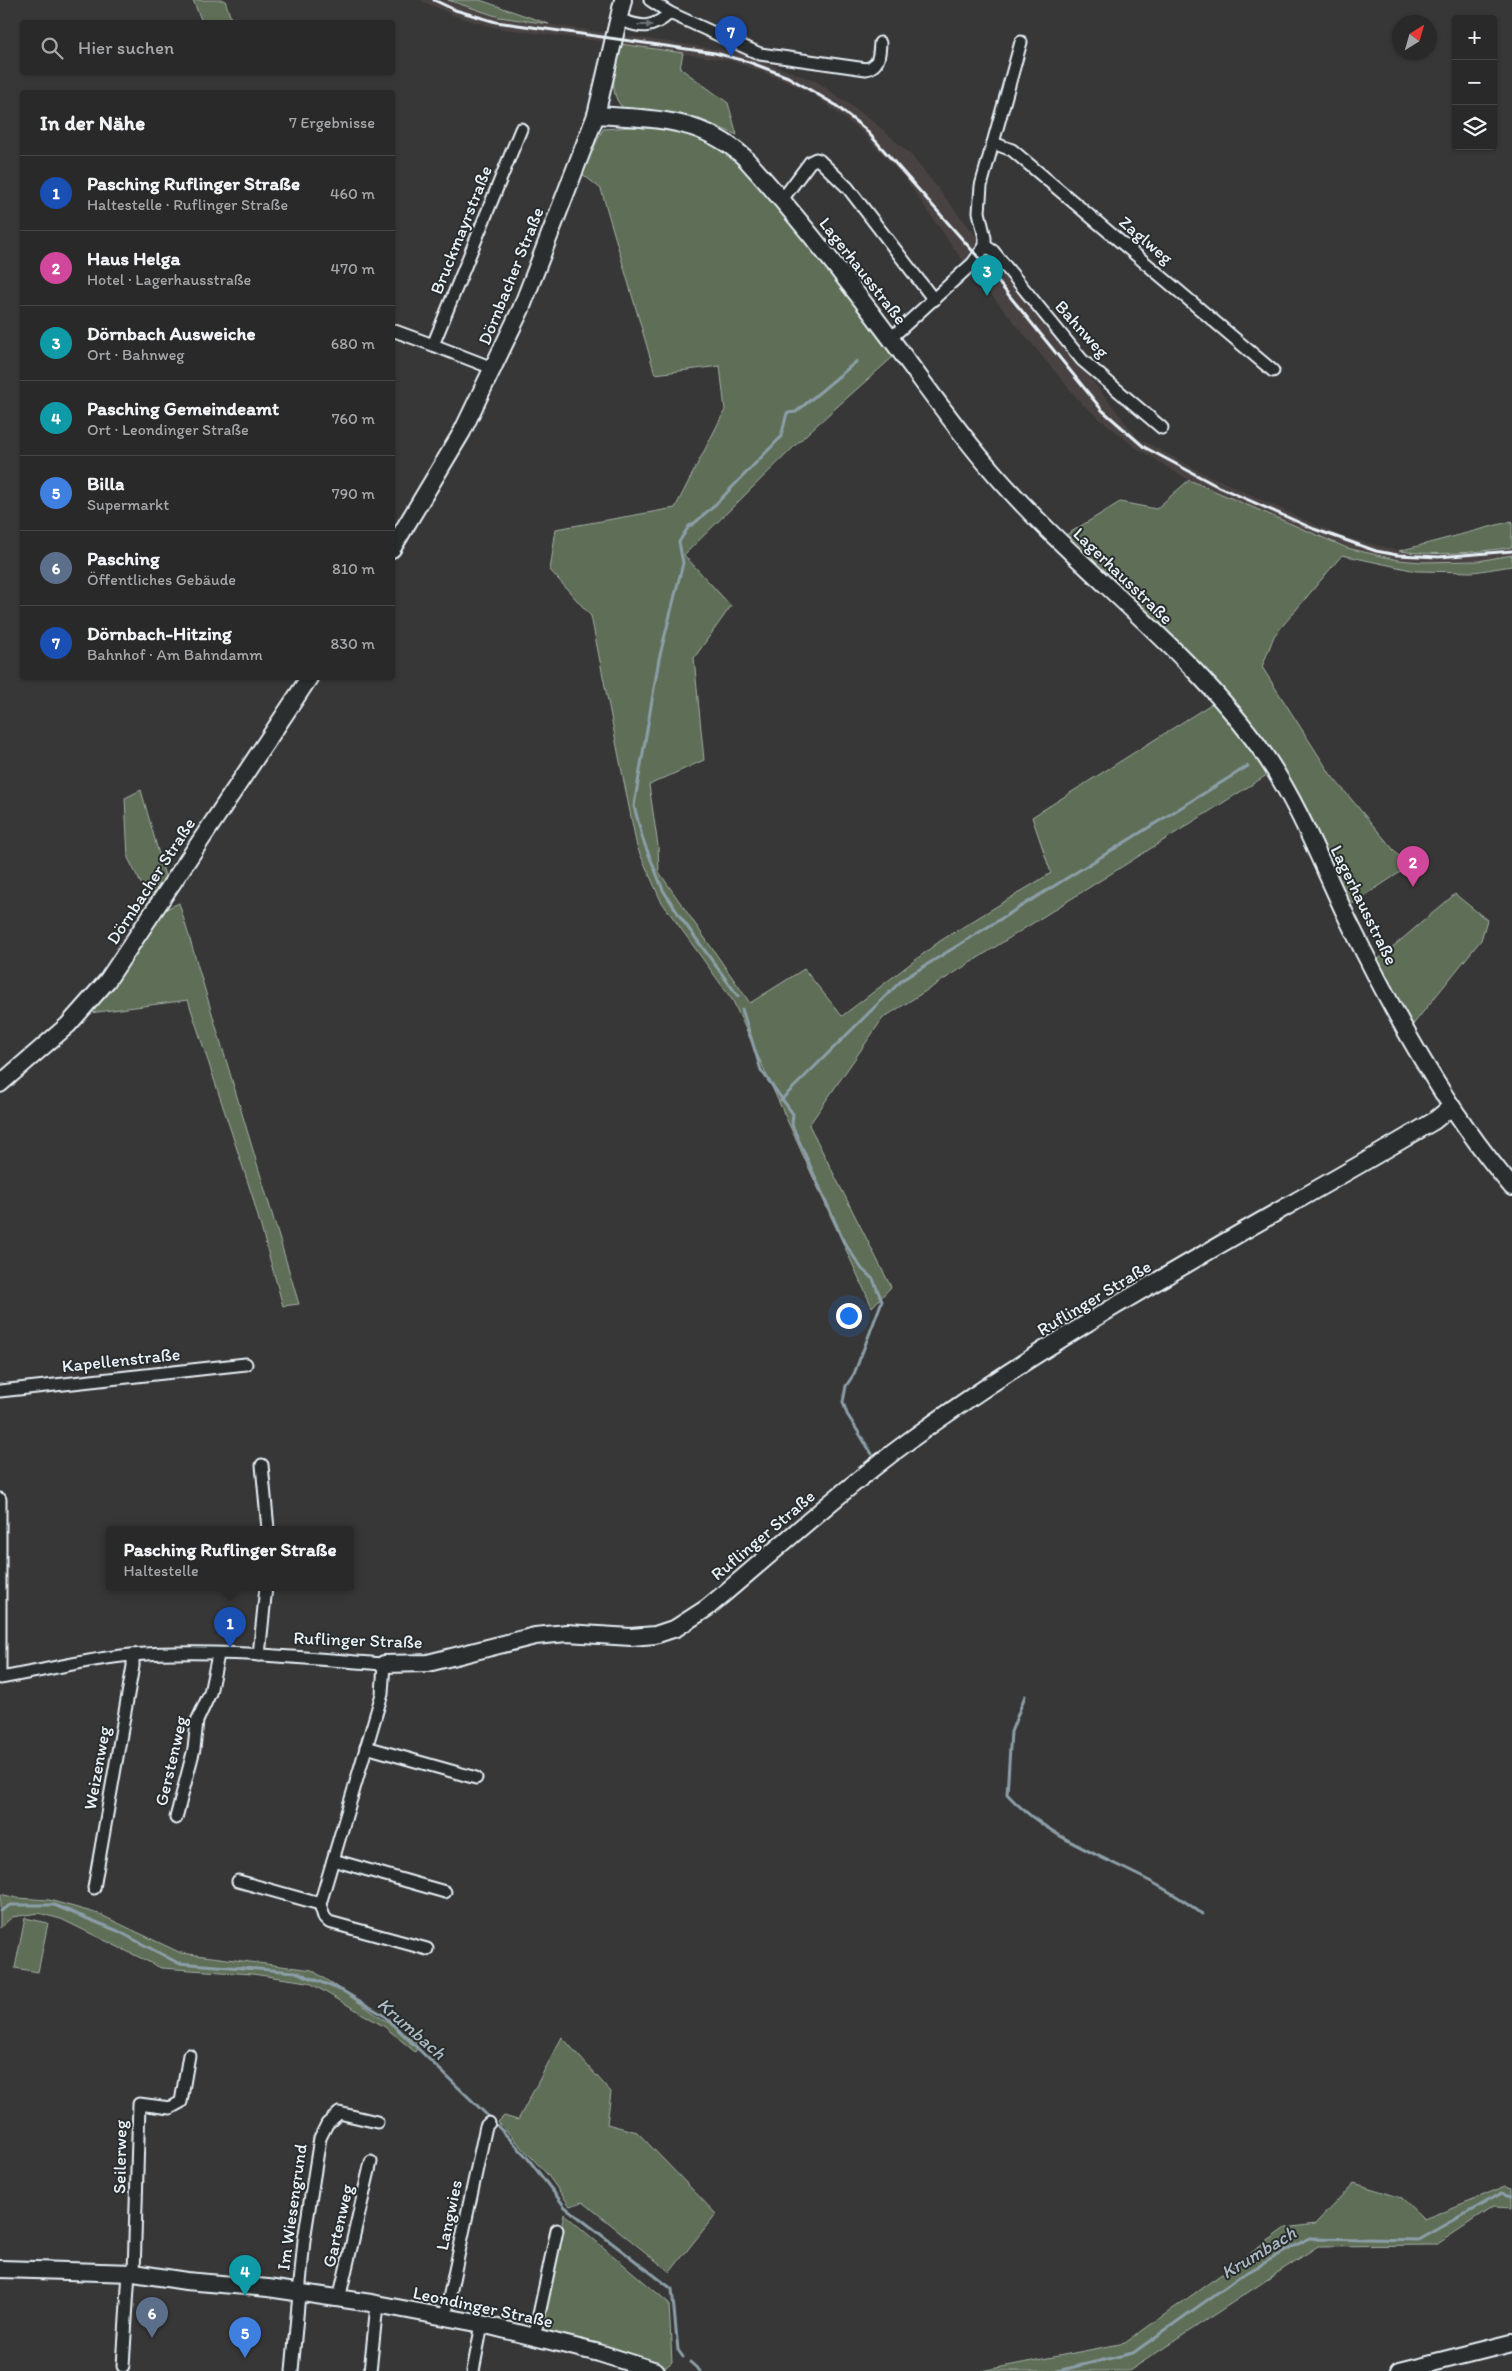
<!DOCTYPE html>
<html lang="de">
<meta charset="utf-8">
<style>
:root{--surface:#2a2929;--page:#363535;--text:#f1f3f6;--muted:#a5a6a8;--line:#464546;--accent:#ffd166}
body{margin:0;font-family:Itim,sans-serif;background:var(--page);color:var(--text)}
.controls{position:absolute;right:15px;top:15px;display:grid;overflow:hidden;border-radius:5px;box-shadow:0 1px 4px #0004}
.controls button{width:45px;height:45px;display:grid;place-items:center;padding:0;border:0;border-bottom:1px solid var(--line);background:var(--surface);color:var(--text);font:25px sans-serif}
.compass{position:absolute;left:1392px;top:15px;width:45px;height:45px;border-radius:50%;background:var(--surface);box-shadow:0 1px 4px #0004;rotate:37deg}
.you{position:absolute;left:848px;top:1315px;width:18px;height:18px;margin:-12px;border:4px solid #fff;border-radius:50%;background:#1a73e8;box-shadow:0 0 0 8px #1a73e833}
.badge{display:grid;place-items:center;width:32px;height:32px;border-radius:50%;background:var(--accent);color:#fff;font-size:16px;font-weight:700}
.pin{position:absolute;translate:-50% -41px;filter:drop-shadow(0 1px 2px #0008)}
.pin::after{content:'';position:absolute;top:26px;width:18px;height:15px;background:inherit;clip-path:polygon(0 0,100% 0,50% 100%)}
.popup{position:absolute;left:106px;top:1526px;width:248px;height:65px;box-sizing:border-box;display:grid;place-content:center;border-radius:5px;background:var(--surface);filter:drop-shadow(0 1px 4px #0005);font-size:16px;white-space:nowrap;color:var(--muted)}
.popup b{font-size:19px;color:var(--text)}
.popup::after{content:'';position:absolute;left:50%;top:100%;margin-left:-10px;border:10px solid transparent;border-top-color:var(--surface)}
.list{margin:0;padding:0;list-style:none}
h2{display:flex;justify-content:space-between;align-items:center;height:65px;margin:0;padding:0 20px;font-size:21px}
h2 small{font-size:16px;font-weight:400;color:var(--muted)}
.list li{display:grid;grid-template-columns:32px 1fr auto;gap:15px;align-items:center;box-sizing:border-box;height:75px;padding:0 20px;border-top:1px solid var(--line)}
.list b{display:block;font-size:19px;white-space:nowrap}
.list p{margin:0;font-size:16px;white-space:nowrap;color:var(--muted)}
.list em{font-size:16px;font-style:normal;color:var(--muted)}
.icon{flex:none;width:28px;height:28px;fill:none;stroke:currentColor;stroke-width:2;stroke-linecap:round;stroke-linejoin:round}
.map{position:relative;flex:none;width:1512px;height:2371px;overflow:hidden}
.search{position:absolute;background:var(--surface);box-shadow:0 1px 4px #0004;left:20px;top:20px;width:375px;height:55px;display:flex;align-items:center;gap:12px;box-sizing:border-box;padding:0 18px;border-radius:5px;color:var(--muted);font-size:19px}
.panel{position:absolute;background:var(--surface);box-shadow:0 1px 4px #0004;left:20px;top:90px;width:375px;height:590px;border-radius:5px}
.map>svg:first-child{display:block}
.built{fill:#494342}
.green{fill:#5e6e57;stroke:#a3b0a8}
.lines{fill:none;stroke-linecap:round;stroke-linejoin:round}
.stream{stroke:#8c9fa9;stroke-width:3}
.street-casing{stroke:#e8f1f8;stroke-width:15}
.secondary-casing{stroke:#e8f1f8;stroke-width:20}
.street{stroke:#2a2d2e;stroke-width:11}
.secondary{stroke:#2a2d2e;stroke-width:16}
.rail{stroke:#e8f1f8;stroke-width:3}
.oneway{fill:#6c7275}
.labels{text-anchor:middle;stroke-width:4;stroke-linejoin:round;paint-order:stroke}
.street-label{font-size:18px;fill:#e8f1f8;stroke:#2a2d2e}
.water-label{font-size:19px;font-style:italic;fill:#abbac3;stroke:#2a2d2e}
</style>
<div class="map">
<svg width="1512" height="2371" viewBox="0 0 1512 2371">
<rect width="100%" height="100%" fill="#383737"/>
<filter id="ink" filterUnits="userSpaceOnUse"><feTurbulence type="fractalNoise" baseFrequency=".02" numOctaves="2"/><feDisplacementMap in="SourceGraphic" scale="10" xChannelSelector="R" yChannelSelector="G"/><feConvolveMatrix kernelMatrix="1 2 1 2 8 2 1 2 1" color-interpolation-filters="sRGB"/></filter>
<g filter="url(#ink)">
<path class="built" d="M420,0H448L499,17L736,52L816,81L875,123L911,155L1138,438L1195,469L1340,536L1399,551L1421,554L1475,553L1512,547V555L1478,561L1422,562L1398,560L1347,548L1189,480L1135,447L1082,404L960,257L904,177L863,133L814,95L786,81L732,61L620,44L496,28L455,16Z"/>
<g class="green">
<path d="M193,0H225L232,22H202Z"/>
<path d="M448,0H480L549,24L499,17Z"/>
<path d="M620,44L683,53L680,68L728,103L737,135L695,117L623,108C606,92 617,64 620,44Z"/>
<path d="M632,127L674,130L706,136L752,173L895,355L810,431L684,555L731,606L694,658L704,760L649,785L658,846L659,872L750,1003L804,969L842,1016L940,941L1051,873L1032,817L1216,701L1270,773L883,1018L809,1125L891,1287L872,1307L733,1001L661,901L637,847L591,616L550,570L556,529L675,508L725,410L720,366L655,374L601,189L581,173L603,129Z"/>
<path d="M1189,480L1347,548L1398,560L1422,562L1478,561L1512,555V566L1474,572L1416,571L1342,555L1274,636L1262,667L1331,775L1408,867L1349,906L1218,689L1066,535L1120,502L1156,509Z"/>
<path d="M1512,521V547C1474,553 1437,556 1399,551Z"/>
<path d="M141,790L165,876L151,903L128,858L125,798Z"/>
<path d="M1455,894L1487,920L1481,940L1411,1027L1375,962Z"/>
<path d="M179,903L299,1304L283,1306L252,1195L188,1000L90,1013L126,967L162,911Z"/>
<path d="M0,1894L17,1898L49,1900L99,1914L181,1953L312,1970L419,2044L415,2052L385,2027L308,1982L252,1974L161,1968L61,1919L38,1913L12,1917L0,1928Z"/>
<path d="M25,1918L48,1923L38,1972L15,1968Z"/>
<path d="M562,2037L611,2092L607,2124L637,2132L716,2214L670,2272L583,2202L570,2206L547,2174L498,2122L504,2116L518,2120Z"/>
<path d="M1354,2183L1402,2198L1424,2219L1506,2186L1512,2188V2208L1493,2207L1436,2245L1318,2246L1129,2371H981L1125,2343L1286,2228L1315,2224Z"/>
<path d="M564,2214L669,2303L672,2362L666,2367L630,2355L538,2332Z"/>
</g>
<g class="lines">
<g class="stream">
<path d="M738,996L681,918L663,890L643,840L634,806L659,659L683,563L679,542L689,526C698,523 703,513 711,509L781,437L787,413L796,412L857,361"/>
<path d="M742,1009L761,1070L793,1114L792,1125L844,1242L862,1269L873,1279L882,1301L854,1374L846,1386L843,1402L847,1414L872,1454"/>
<path d="M781,1100L902,980L1248,766"/>
<path d="M1025,1696L1011,1732L1007,1794C1060,1852 1142,1866 1202,1914"/>
<path d="M0,1911L10,1905H54L118,1931L178,1963L296,1972L343,1991L383,2015L488,2116L526,2156L565,2207L672,2289L678,2350L683,2357"/>
<path d="M690,2362L700,2371"/>
<path d="M1057,2371L1133,2353L1241,2276L1309,2238L1419,2240L1502,2193L1512,2196"/>
</g>
<g class="street-casing">
<g id="street">
<path d="M650,0L670,13L760,54L866,69C880,66 879,54 880,43"/>
<path d="M617,19C641,27 650,31 670,13"/>
<path d="M993,143L1012,150L1273,371"/>
<path d="M781,201L810,162L816,159L819,160L848,188L934,300"/>
<path d="M985,246L993,251L1082,360L1162,428"/>
<path d="M392,330L433,345"/>
<path d="M891,338L973,263L985,246V238L979,212L981,186L1021,42"/>
<path d="M495,369L433,345L521,129"/>
<path d="M0,1391L246,1364"/>
<path d="M262,1465L268,1529"/>
<path d="M0,1499V1677"/>
<path d="M259,1655L266,1587"/>
<path d="M0,1678C44,1671 86,1659 131,1655C214,1648 301,1658 384,1664L382,1694L320,1904L324,1917L329,1922L427,1949"/>
<path d="M366,1747L476,1778"/>
<path d="M176,1818L194,1749L197,1721L210,1693L218,1655"/>
<path d="M333,1860L445,1892"/>
<path d="M238,1881L320,1904"/>
<path d="M94,1888L133,1666V1655"/>
<path d="M134,2273L139,2104L170,2108L181,2102L189,2055"/>
<path d="M339,2299L371,2162"/>
<path d="M445,2317L486,2126L489,2123"/>
<path d="M534,2338L557,2230"/>
<path d="M123,2366L129,2272"/>
<path d="M292,2371L304,2240L320,2138L327,2124L339,2113L377,2122"/>
<path d="M370,2371L377,2305"/>
<path d="M473,2371L482,2324"/>
</g>
</g>
<g class="secondary-casing">
<g id="secondary">
<path d="M596,115C652,119 700,117 744,157C796,214 845,277 891,339C925,384 957,431 994,473C1078,570 1191,649 1264,754C1300,806 1322,866 1349,922C1395,1016 1445,1108 1512,1187"/>
<path d="M392,549L462,432L521,309L596,115L623,0"/>
<path d="M0,1084L68,1025L107,981L309,678"/>
<path d="M384,1664L428,1663L535,1636L567,1633L631,1637L655,1635L676,1628L707,1608C774,1552 839,1492 910,1440C1067,1326 1240,1235 1407,1137L1434,1121L1451,1107"/>
<path d="M0,2269L134,2273L186,2281L268,2288L371,2303L482,2324L599,2353L656,2371"/>
<path d="M1400,2371L1512,2343"/>
</g>
</g>
<use href="#street" class="street"/>
<use href="#secondary" class="secondary"/>
<path class="rail" d="M434,0L455,10L496,22L715,53L749,62L788,77L834,104L865,129L978,257L1102,410L1144,447L1217,486L1314,529L1376,551L1397,555L1439,557L1512,551"/>
</g>
<defs><path id="oneway-solid" d="M-6-.8H1V-3.2L6.5 0L1 3.2V.8H-6Z" transform="scale(1.25)"/></defs>
<use class="oneway" href="#oneway-solid" transform="translate(645 25)"/>
</g>
<g class="labels">
<g class="street-label">
<text transform="translate(461 230) rotate(-68)" y="6">Bruckmayrstraße</text>
<text transform="translate(1146 240) rotate(40)" y="6">Zaglweg</text>
<text transform="translate(863 271) rotate(52)" y="6">Lagerhausstraße</text>
<text transform="translate(511 276) rotate(-68)" y="6">Dörnbacher Straße</text>
<text transform="translate(1082 329) rotate(48)" y="6">Bahnweg</text>
<text transform="translate(1123 576) rotate(44)" y="6">Lagerhausstraße</text>
<text transform="translate(151 881) rotate(-57)" y="6">Dörnbacher Straße</text>
<text transform="translate(1364 905) rotate(64)" y="6">Lagerhausstraße</text>
<text transform="translate(1094 1298) rotate(-31)" y="6">Ruflinger Straße</text>
<text transform="translate(121 1360) rotate(-6)" y="6">Kapellenstraße</text>
<text transform="translate(763 1535) rotate(-40)" y="6">Ruflinger Straße</text>
<text transform="translate(358 1640) rotate(2)" y="6">Ruflinger Straße</text>
<text transform="translate(171 1761) rotate(-77)" y="6">Gerstenweg</text>
<text transform="translate(97 1768) rotate(-80)" y="6">Weizenweg</text>
<text transform="translate(120 2157) rotate(-89)" y="6">Seilerweg</text>
<text transform="translate(292 2207) rotate(-82)" y="6">Im Wiesengrund</text>
<text transform="translate(449 2215) rotate(-78)" y="6">Langwies</text>
<text transform="translate(338 2226) rotate(-77)" y="6">Gartenweg</text>
<text transform="translate(483 2307) rotate(12)" y="6">Leondinger Straße</text>
</g>
<g class="water-label">
<text transform="translate(412 2028) rotate(41)" y="7">Krumbach</text>
<text transform="translate(1258 2252) rotate(-31)" y="7">Krumbach</text>
</g>
</g>
</svg>
<div class="controls">
<button>+</button>
<button>−</button>
<button><svg class="icon" aria-label="layers" viewBox="0 0 24 24"><path d="M12 4l9 5-9 5-9-5zM3 14l9 5 9-5"/></svg></button>
</div>
<svg class="compass" viewBox="-18 -18 36 36"><path d="M0-13l5 13h-10z" fill="#e53935"/><path d="M0 13l5-13h-10z" fill="#a5a6a8"/></svg>
<div class="you"></div>
<div class="pin badge" style="left:230px;top:1648px;background:#1a4fb4">1</div>
<div class="popup"><b>Pasching Ruflinger Straße</b>Haltestelle</div>
<div class="pin badge" style="left:1413px;top:887px;background:#d1479c">2</div>
<div class="pin badge" style="left:987px;top:296px;background:#0f9aa8">3</div>
<div class="pin badge" style="left:245px;top:2296px;background:#0f9aa8">4</div>
<div class="pin badge" style="left:245px;top:2358px;background:#3f7fe0">5</div>
<div class="pin badge" style="left:152px;top:2338px;background:#5c6f8a">6</div>
<div class="pin badge" style="left:731px;top:57px;background:#1a4fb4">7</div>
<div class="search"><svg class="icon" aria-label="search" viewBox="0 0 24 24"><circle cx="10" cy="10" r="6"/><path d="M15 15l6 6"/></svg>Hier suchen</div>
<section class="panel">
<h2>In der Nähe<small>7 Ergebnisse</small></h2>
<ul class="list">
<li><span class="badge" style="background:#1a4fb4">1</span><div><b>Pasching Ruflinger Straße</b><p>Haltestelle · Ruflinger Straße</p></div><em>460 m</em></li>
<li><span class="badge" style="background:#d1479c">2</span><div><b>Haus Helga</b><p>Hotel · Lagerhausstraße</p></div><em>470 m</em></li>
<li><span class="badge" style="background:#0f9aa8">3</span><div><b>Dörnbach Ausweiche</b><p>Ort · Bahnweg</p></div><em>680 m</em></li>
<li><span class="badge" style="background:#0f9aa8">4</span><div><b>Pasching Gemeindeamt</b><p>Ort · Leondinger Straße</p></div><em>760 m</em></li>
<li><span class="badge" style="background:#3f7fe0">5</span><div><b>Billa</b><p>Supermarkt</p></div><em>790 m</em></li>
<li><span class="badge" style="background:#5c6f8a">6</span><div><b>Pasching</b><p>Öffentliches Gebäude</p></div><em>810 m</em></li>
<li><span class="badge" style="background:#1a4fb4">7</span><div><b>Dörnbach-Hitzing</b><p>Bahnhof · Am Bahndamm</p></div><em>830 m</em></li>
</ul>
</section>
</div>
